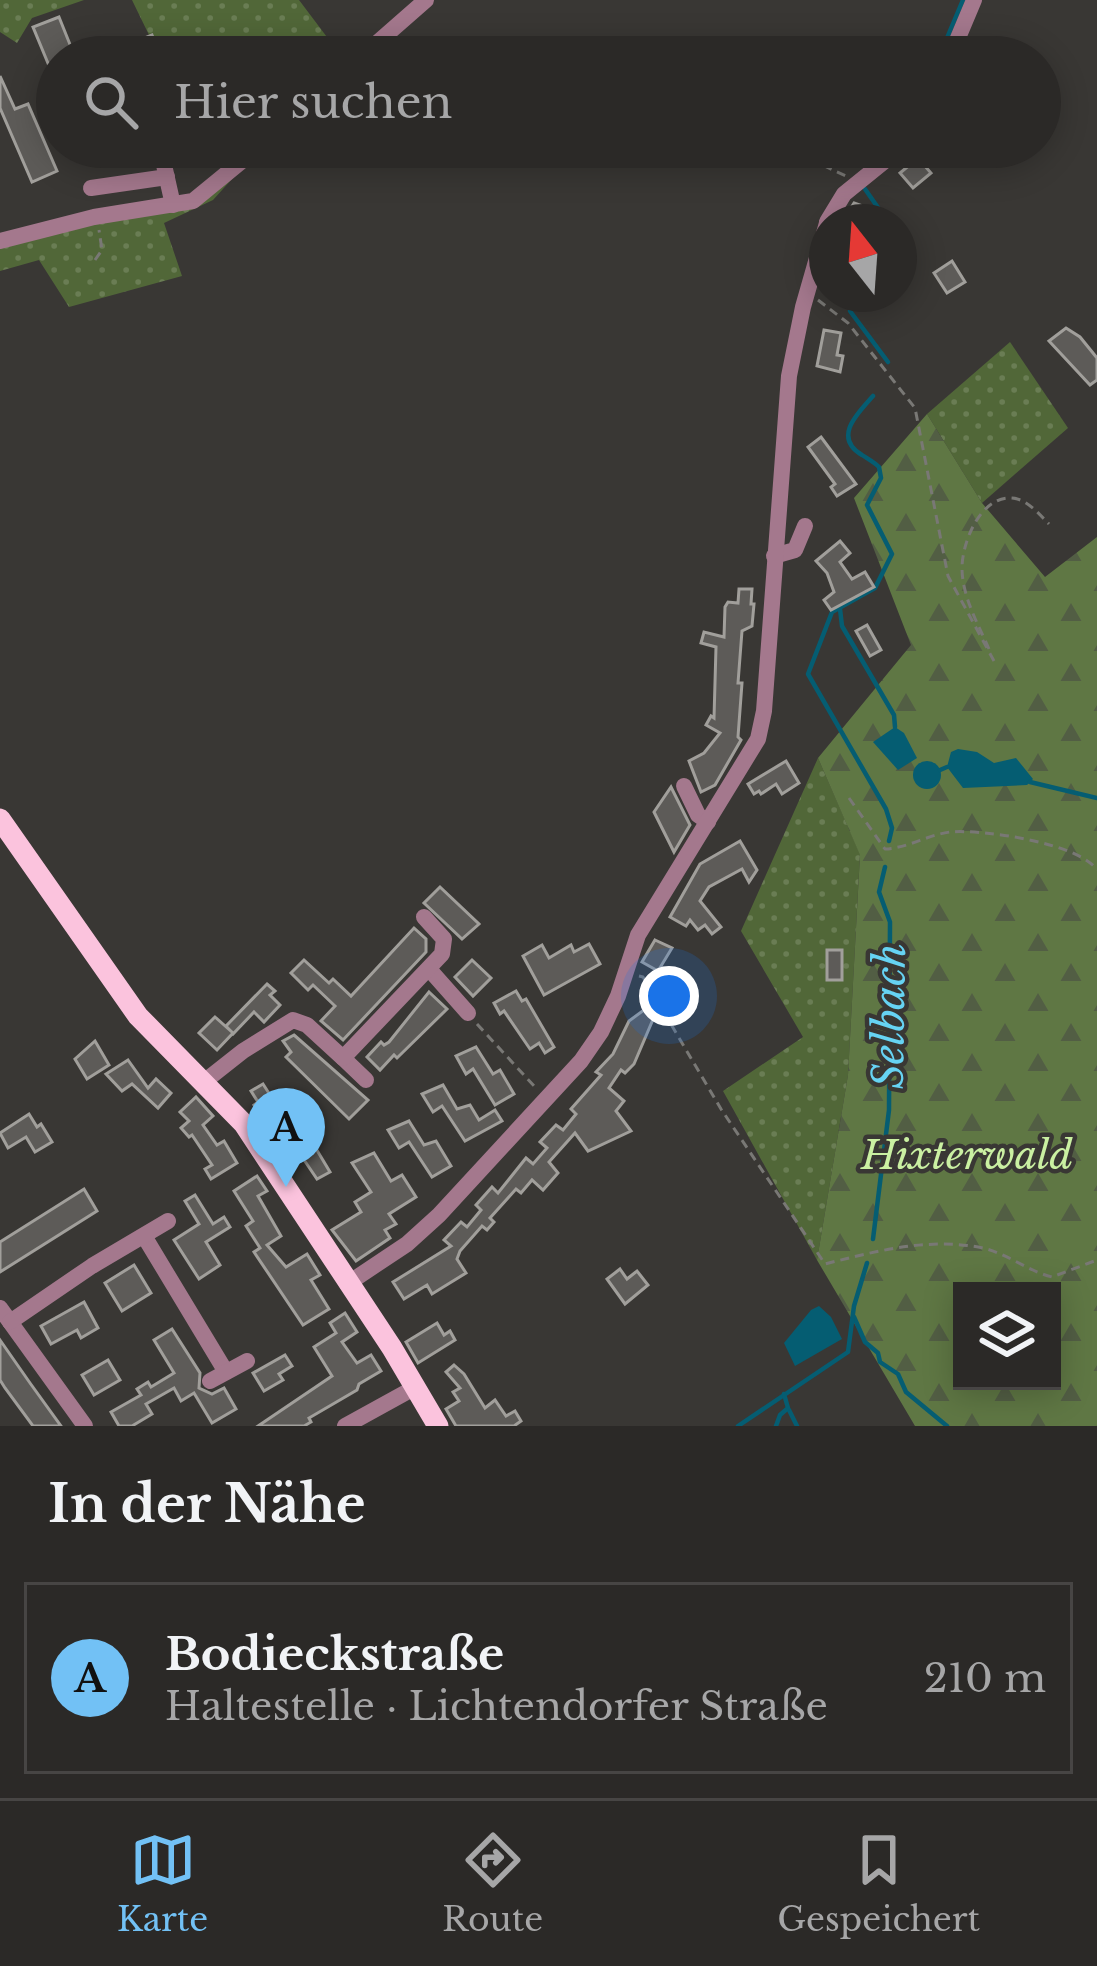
<!DOCTYPE html>
<html lang="de">
<meta charset="utf-8">
<style>
:root{--surface:#2b2927;--page:#373533;--text:#f1f3f6;--muted:#a6a6a7;--line:#474544;--accent:#72c1f5}
body{margin:0;font-family:"Libre Baskerville",serif;background:var(--page);color:var(--text)}
.controls{position:absolute;right:36px;bottom:36px;display:grid;overflow:hidden;border-radius:0px;box-shadow:0 6px 30px #0003}
.controls button{width:108px;height:108px;display:grid;place-items:center;padding:0;border:0;border-bottom:3px solid var(--line);background:var(--surface);color:var(--text);font:60px sans-serif}
.compass{position:absolute;left:809px;top:204px;width:108px;height:108px;border-radius:50%;background:var(--surface);box-shadow:0 6px 30px #0003;rotate:343deg}
.you{position:absolute;left:669px;top:996px;width:42px;height:42px;margin:-30px;border:9px solid #fff;border-radius:50%;background:#1a73e8;box-shadow:0 0 0 18px #1a73e833}
.badge{display:grid;place-items:center;width:78px;height:78px;border-radius:50%;background:var(--accent);color:#111;font-size:39px;font-weight:700}
.pin{position:absolute;translate:-50% -99px;filter:drop-shadow(0 3px 6px #0008)}
.pin::after{content:'';position:absolute;top:63px;width:42px;height:36px;background:inherit;clip-path:polygon(0 0,100% 0,50% 100%)}
.list{margin:0;padding:0;list-style:none}
h2{display:flex;justify-content:space-between;align-items:center;height:156px;margin:0;padding:0 48px;font-size:51px}
h2 small{font-size:39px;font-weight:400;color:var(--muted)}
.list li{display:grid;grid-template-columns:78px 1fr auto;gap:36px;align-items:center;box-sizing:border-box;height:192px;margin:0 24px 24px;padding:0 24px;border:3px solid var(--line);border-radius:0px}
.list b{display:block;font-size:45px;white-space:nowrap}
.list p{margin:0;font-size:39px;white-space:nowrap;color:var(--muted)}
.list em{font-size:39px;font-style:normal;color:var(--muted)}
.icon{flex:none;width:66px;height:66px;fill:none;stroke:currentColor;stroke-width:2;stroke-linecap:round;stroke-linejoin:round}
.map{position:relative;flex:none;width:1097px;height:1426px;overflow:hidden}
.search{position:absolute;background:var(--surface);box-shadow:0 6px 30px #0003;left:36px;right:36px;top:36px;height:132px;display:flex;align-items:center;gap:30px;box-sizing:border-box;padding:0 42px;border-radius:66px;color:var(--muted);font-size:45px}
.sheet{height:372px;background:var(--surface)}
nav{display:flex;justify-content:space-around;align-items:center;box-sizing:border-box;height:168px;border-top:3px solid var(--line);background:var(--surface);font-size:33px;color:var(--muted)}
nav a{display:grid;justify-items:center;gap:6px}
nav .on{color:var(--accent)}
.map>svg:first-child{display:block}
.grass{fill:url(#grass-dots)}
.forest{fill:url(#forest-firs);fill-rule:evenodd}
.water{fill:#055d72}
.lines{fill:none;stroke-linecap:round;stroke-linejoin:round}
.stream{stroke:#055d72;stroke-width:4.5}
.building{fill:#5d5b58;stroke:#a19f9b;stroke-width:3}
.path{stroke:#797875;stroke-width:3;stroke-dasharray:9 6;stroke-linecap:butt}
.minor{stroke:#a4788d;stroke-width:16}
.major{stroke:#fbc3dd;stroke-width:21}
.labels{text-anchor:middle;stroke-width:9;stroke-linejoin:round;paint-order:stroke}
.park-label{font-size:39px;font-style:italic;fill:#caf0a2;stroke:#393734}
.water-label{font-size:42px;font-style:italic;fill:#66d3f3;stroke:#393734}
</style>
<div class="map">
<svg width="1097" height="1426" viewBox="0 0 1097 1426">
<defs>
<pattern id="grass-dots" width="8" height="8" patternUnits="userSpaceOnUse" patternTransform="scale(3)"><rect width="8" height="8" fill="#516738"/><path d="M2 2h.1M6 6h.1" fill="none" stroke="#6a7d54" stroke-width="1.8" stroke-linecap="round"/></pattern>
<pattern id="forest-firs" width="22" height="20" patternUnits="userSpaceOnUse" patternTransform="scale(3)"><rect width="22" height="20" fill="#5f7744"/><path d="M5 1l3.5 6h-7zM16 11l3.5 6h-7z" fill="#525e44"/></pattern>
</defs>
<rect width="100%" height="100%" fill="#393734"/>
<g class="grass">
<path d="M0,0H84L32,18L17,43L0,32Z"/>
<path d="M132,0H299L342,57H192L177,38L161,44L149,35Z"/>
<path d="M261,147L213,200L164,223L182,276L69,307L39,260L0,271V243L178,206Z"/>
<path d="M1010,342L1068,428L982,503L927,414Z"/>
<path d="M818,758L860,854L848,1075L817,1260L723,1091L803,1037L741,931Z"/>
</g>
<path class="forest" d="M927,414L982,503L1045,577L1097,537V1426H915L817,1260L848,1075L860,855L818,758L911,645L854,498ZM962,1291H1052V1381H962Z"/>
<g class="water">
<path d="M895,727L904,733L917,758L898,770L873,742Z"/>
<path d="M958,749L977,752L994,763L1016,758L1033,779L1027,785L963,788L947,767L951,752Z"/>
<circle cx="927" cy="775" r="14"/>
<path d="M819,1306L831,1317L842,1339L795,1366L784,1343L811,1310Z"/>
</g>
<g class="lines">
<g class="stream">
<path d="M939,57L963,0"/>
<path d="M865,189L881,212L880,222"/>
<path d="M855,294L850,311L888,362"/>
<path d="M873,396C858,413 832,437 862,455C868,459 874,462 879,467L881,478L867,505L892,554L875,588L832,612L808,674L886,809L892,828L889,841"/>
<path d="M840,609L842,626L894,715L895,727"/>
<path d="M940,770L947,767"/>
<path d="M1030,782L1097,798"/>
<path d="M873,1239L889,1110L890,922L879,892L885,867"/>
<path d="M854,1317L865,1342L878,1353L880,1362L898,1374L906,1392L947,1426"/>
<path d="M789,1410L797,1426"/>
<path d="M738,1426L848,1352L854,1306L867,1263"/>
<path d="M776,1426L780,1415L788,1408L784,1394"/>
</g>
</g>
<g class="building">
<path d="M59,17L75,57H57V85L33,27Z"/>
<path d="M152,35L161,57H98Z"/>
<path d="M0,76L15,109L28,104L57,171L32,182L0,108Z"/>
<path d="M918,158L931,173L913,188L900,173Z"/>
<path d="M854,203L868,208L862,222H842Z"/>
<path d="M952,261L965,282L947,293L934,273Z"/>
<path d="M1066,328L1080,337L1097,358V380L1090,385L1049,341Z"/>
<path d="M824,330L841,333L837,355L843,356L840,372L817,366Z"/>
<path d="M821,437L856,484L837,496L831,487L835,484L808,447Z"/>
<path d="M840,541L850,553L840,562L852,579L865,572L874,587L831,610L824,600L834,592L827,573L816,561Z"/>
<path d="M739,589H752L751,604H754L752,626L742,631L738,683H742L738,737L741,740L715,785L701,792L689,761L704,753L720,733L706,725L711,716L714,718L716,647L701,643L704,632L724,637L725,607L728,602L738,603Z"/>
<path d="M867,625L881,650L870,656L856,631Z"/>
<path d="M786,761L799,783L782,794L776,784L761,794L759,791L754,794L748,784Z"/>
<path d="M671,787L690,825L674,852L654,812Z"/>
<path d="M740,841L757,870L749,882L742,869L709,887L700,901L721,927L712,934L705,925L698,930L690,920L686,926L670,917L700,864Z"/>
<path d="M440,887L479,924L462,939L424,903Z"/>
<path d="M414,928L426,939V952L343,1040L321,1021L335,1006L313,985L308,990L291,973L304,960L329,983L333,979L351,996Z"/>
<path d="M655,940L672,948L658,971L642,962Z"/>
<path d="M589,944L600,964L544,995L523,956L542,945L549,958L571,945L574,952Z"/>
<rect x="827" y="950" width="15" height="30"/>
<path d="M472,960L491,978L473,996L455,977Z"/>
<path d="M267,984L275,991L270,995L280,1005L264,1022L254,1012L233,1034L226,1026Z"/>
<path d="M516,991L522,1001L526,999L554,1047L545,1053L539,1043L530,1049L504,1011L500,1014L494,1003Z"/>
<path d="M429,992L447,1009L397,1058L394,1055L380,1070L367,1057L381,1042L384,1045L389,1042Z"/>
<path d="M663,996L634,1064L625,1073L621,1070L609,1088L624,1101L616,1111L631,1131L588,1151L575,1133L549,1162L558,1173L543,1190L532,1180L521,1193L516,1189L490,1218L494,1222L487,1230L482,1226L460,1251L457,1259L466,1273L432,1294L427,1285L404,1299L393,1282L451,1246L444,1240L461,1222L467,1227L481,1210L476,1205L492,1187L498,1193L526,1158L533,1164L547,1148L540,1142L556,1125L563,1130L576,1114L571,1109L601,1075L596,1072L613,1054L629,1021Z"/>
<path d="M215,1017L233,1033L217,1050L199,1033Z"/>
<path d="M294,1035L368,1100L349,1119L286,1057L291,1052L283,1041Z"/>
<path d="M95,1041L109,1065L87,1079L75,1059Z"/>
<path d="M476,1047L493,1074L500,1070L514,1094L495,1105L473,1069L466,1074L456,1056Z"/>
<path d="M128,1060L148,1088L156,1079L171,1093L158,1108L132,1084L122,1091L106,1074Z"/>
<path d="M263,1084L292,1129L280,1136L254,1105L258,1102L251,1091Z"/>
<path d="M443,1085L457,1109L470,1105L479,1120L495,1110L502,1121L465,1141L442,1106L433,1112L422,1094Z"/>
<path d="M196,1097L213,1116L203,1125L217,1145L224,1141L237,1163L211,1179L205,1169L212,1165L192,1135L189,1137L181,1128L189,1121L180,1112Z"/>
<path d="M29,1114L37,1127L41,1124L52,1142L35,1152L26,1137L8,1148L0,1133Z"/>
<path d="M409,1121L424,1145L436,1141L451,1166L432,1177L409,1142L399,1148L388,1130Z"/>
<path d="M312,1142L330,1172L317,1179L298,1151Z"/>
<path d="M374,1153L391,1181L402,1175L416,1197L389,1214L396,1224L385,1230L390,1238L356,1261L332,1230L361,1212L355,1202L371,1192L352,1163Z"/>
<path d="M257,1176L267,1191L258,1196L281,1236L267,1245L286,1267L307,1254L320,1275L311,1280L329,1309L303,1325L254,1252L260,1248L246,1226L253,1221L234,1191Z"/>
<path d="M84,1189L97,1211L0,1272V1242Z"/>
<path d="M195,1195L213,1224L224,1217L230,1227L206,1242L220,1265L199,1279L174,1240L199,1224L185,1201Z"/>
<path d="M134,1265L151,1293L122,1311L105,1283Z"/>
<path d="M620,1269L627,1279L637,1271L648,1285L625,1304L607,1279Z"/>
<path d="M84,1302L98,1328L81,1338L77,1330L51,1344L41,1326Z"/>
<path d="M345,1313L357,1332L342,1342L357,1363L371,1355L381,1371L359,1384L357,1390L309,1418L311,1422L304,1426H258L332,1376L314,1347L336,1333L330,1323Z"/>
<path d="M437,1323L444,1335L450,1331L455,1340L418,1363L406,1342Z"/>
<path d="M172,1329L200,1373L199,1388L212,1394L224,1388L236,1409L212,1423L194,1393L181,1401L174,1388L146,1404L152,1414L132,1426H119L111,1412L141,1395L137,1389L148,1382L151,1387L174,1373L154,1340Z"/>
<path d="M0,1340L30,1383L61,1426H33L5,1388L0,1380Z"/>
<path d="M285,1355L292,1366L279,1374L283,1380L264,1391L253,1373Z"/>
<path d="M108,1360L120,1380L94,1395L82,1375Z"/>
<path d="M454,1365L464,1374L485,1408L495,1400L506,1416L515,1411L521,1421L514,1426H456L446,1409L459,1401L453,1392L460,1388L446,1372Z"/>
</g>
<g class="lines">
<g class="path">
<path d="M800,147L818,163L846,176"/>
<path d="M95,260L102,250L99,230"/>
<path d="M818,300L848,323L915,408L948,576L994,661"/>
<path d="M989,649C978,624 962,596 962,568C962,543 980,496 1012,498C1027,499 1039,514 1049,524"/>
<path d="M849,798L885,849C908,848 927,835 950,832C982,829 1079,843 1097,870"/>
<path d="M639,976L643,977L721,1109L825,1264C876,1251 929,1237 983,1248C1008,1254 1028,1271 1052,1277L1097,1260"/>
<path d="M477,1024L535,1087"/>
</g>
<g class="minor">
<path d="M361,57L426,0"/>
<path d="M950,57L974,0"/>
<path d="M160,147L173,205"/>
<path d="M91,188L167,177"/>
<path d="M827,222L844,194L902,147"/>
<path d="M0,241L94,217L193,201L259,147"/>
<path d="M774,556L795,550L805,526"/>
<path d="M684,786L698,815L708,822"/>
<path d="M429,969L468,1013"/>
<path d="M343,1058L366,1080"/>
<path d="M205,1081L243,1051L293,1020L307,1025L343,1058L442,954L444,939L424,917"/>
<path d="M144,1236L226,1372"/>
<path d="M347,1284L407,1244L439,1215L581,1061L601,1032L618,996L638,935L758,739L764,711L789,376L803,307L827,223"/>
<path d="M0,1308L85,1426"/>
<path d="M10,1322L92,1266L168,1221"/>
<path d="M210,1381L247,1361"/>
<path d="M345,1426L414,1388"/>
</g>
<path class="major" d="M0,819L138,1016L244,1124L392,1348L438,1426"/>
</g>
<g class="labels">
<g class="park-label">
<text x="967" y="1169">Hixterwald</text>
</g>
<g class="water-label">
<text transform="translate(889 1016) rotate(-89)" y="15">Selbach</text>
</g>
</g>
</svg>
<div class="controls">
<button><svg class="icon" aria-label="layers" viewBox="0 0 24 24"><path d="M12 4l9 5-9 5-9-5zM3 14l9 5 9-5"/></svg></button>
</div>
<svg class="compass" viewBox="-18 -18 36 36"><path d="M0-13l5 13h-10z" fill="#e53935"/><path d="M0 13l5-13h-10z" fill="#a6a6a7"/></svg>
<div class="you"></div>
<div class="pin badge" style="left:286px;top:1187px">A</div>
<div class="search"><svg class="icon" aria-label="search" viewBox="0 0 24 24"><circle cx="10" cy="10" r="6"/><path d="M15 15l6 6"/></svg>Hier suchen</div>
</div>
<section class="sheet">
<h2>In der Nähe<small></small></h2>
<ul class="list">
<li><span class="badge">A</span><div><b>Bodieckstraße</b><p>Haltestelle · Lichtendorfer Straße</p></div><em>210 m</em></li>
</ul>
</section>
<nav>
<a class="on"><svg class="icon" aria-label="map" viewBox="0 0 24 24"><path d="M3 6l6-2 6 2 6-2v14l-6 2-6-2-6 2zM9 4v14M15 6v14"/></svg>Karte</a>
<a><svg class="icon" aria-label="directions" viewBox="0 0 24 24"><path d="M12 3l9 9-9 9-9-9zM9 14v-3h6M13 9l2 2-2 2"/></svg>Route</a>
<a><svg class="icon" aria-label="saved" viewBox="0 0 24 24"><path d="M7 4h10v16l-5-4-5 4z"/></svg>Gespeichert</a>
</nav>
